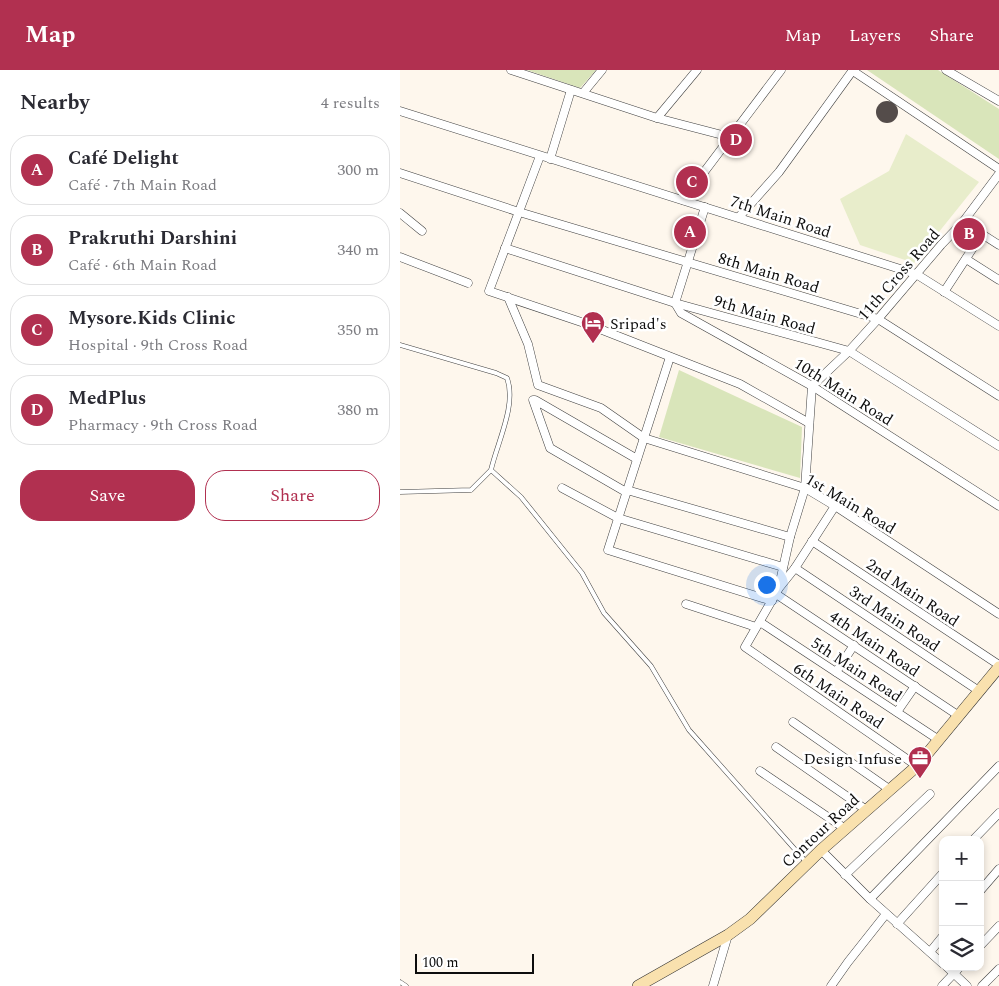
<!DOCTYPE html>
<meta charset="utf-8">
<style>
:root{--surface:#fff;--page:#f7f7f7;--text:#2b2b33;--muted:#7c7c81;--line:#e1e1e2;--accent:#b13050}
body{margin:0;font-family:Spectral,serif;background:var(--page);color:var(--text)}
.controls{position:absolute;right:15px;bottom:15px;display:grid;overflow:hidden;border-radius:10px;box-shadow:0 2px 8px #0003}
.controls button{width:45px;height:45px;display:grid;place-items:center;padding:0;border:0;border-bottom:1px solid var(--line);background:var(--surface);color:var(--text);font:25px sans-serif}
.scale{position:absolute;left:15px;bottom:12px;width:119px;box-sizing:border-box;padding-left:5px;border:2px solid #0d0d0d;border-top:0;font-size:14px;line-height:18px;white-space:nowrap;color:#0d0d0d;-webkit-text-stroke:4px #fff;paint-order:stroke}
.you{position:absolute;left:366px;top:514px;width:18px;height:18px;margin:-12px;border:4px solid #fff;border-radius:50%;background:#1a73e8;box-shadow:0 0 0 8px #1a73e833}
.badge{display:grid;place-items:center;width:32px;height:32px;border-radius:50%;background:var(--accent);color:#fff;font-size:16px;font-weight:700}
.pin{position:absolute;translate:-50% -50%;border:2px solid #fff;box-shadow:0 1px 5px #0006}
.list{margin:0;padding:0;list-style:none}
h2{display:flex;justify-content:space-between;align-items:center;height:65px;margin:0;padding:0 20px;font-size:21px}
h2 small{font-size:16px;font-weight:400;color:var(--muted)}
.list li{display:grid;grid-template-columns:32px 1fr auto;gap:15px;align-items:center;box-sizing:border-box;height:70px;margin:0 10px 10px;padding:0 10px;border:1px solid var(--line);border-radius:20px}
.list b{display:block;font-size:19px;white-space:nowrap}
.list p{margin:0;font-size:16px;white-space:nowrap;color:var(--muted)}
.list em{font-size:16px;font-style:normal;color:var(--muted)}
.actions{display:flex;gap:10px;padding:15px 20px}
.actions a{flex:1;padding:11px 0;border:1px solid var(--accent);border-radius:20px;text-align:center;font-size:18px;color:var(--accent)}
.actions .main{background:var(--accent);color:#fff}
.icon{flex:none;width:28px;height:28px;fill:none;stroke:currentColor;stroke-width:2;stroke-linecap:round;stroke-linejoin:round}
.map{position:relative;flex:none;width:599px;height:916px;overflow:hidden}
header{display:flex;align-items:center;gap:30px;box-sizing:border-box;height:70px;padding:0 25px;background:var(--accent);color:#fff}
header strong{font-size:24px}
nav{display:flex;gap:28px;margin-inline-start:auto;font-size:18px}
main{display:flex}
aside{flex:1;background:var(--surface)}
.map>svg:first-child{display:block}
.green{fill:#d9e5ba}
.pitch{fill:#e8edcb}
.building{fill:#544c4a}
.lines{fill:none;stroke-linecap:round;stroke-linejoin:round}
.lane-casing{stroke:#404040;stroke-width:5}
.street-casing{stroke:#404040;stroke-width:9}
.secondary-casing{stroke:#2f2f2f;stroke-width:12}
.lane{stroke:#fff;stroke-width:4}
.street{stroke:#fff;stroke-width:8}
.secondary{stroke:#f9e1ae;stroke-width:11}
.labels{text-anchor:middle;stroke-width:5;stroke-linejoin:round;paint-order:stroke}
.street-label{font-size:16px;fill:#0d0d0d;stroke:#fff}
.poi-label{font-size:16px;fill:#0d0d0d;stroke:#fff;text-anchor:start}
</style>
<header>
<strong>Map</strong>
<nav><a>Map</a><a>Layers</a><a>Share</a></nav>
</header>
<main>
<aside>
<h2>Nearby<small>4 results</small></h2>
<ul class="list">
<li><span class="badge">A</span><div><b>Café Delight</b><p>Café · 7th Main Road</p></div><em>300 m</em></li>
<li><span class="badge">B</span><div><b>Prakruthi Darshini</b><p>Café · 6th Main Road</p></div><em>340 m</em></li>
<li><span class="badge">C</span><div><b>Mysore.Kids Clinic</b><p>Hospital · 9th Cross Road</p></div><em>350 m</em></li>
<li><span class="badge">D</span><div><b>MedPlus</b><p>Pharmacy · 9th Cross Road</p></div><em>380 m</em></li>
</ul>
<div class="actions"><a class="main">Save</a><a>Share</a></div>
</aside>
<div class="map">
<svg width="599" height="916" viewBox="0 0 599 916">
<rect width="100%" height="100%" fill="#fef7ed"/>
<g class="green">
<path d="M127,0H196L180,18Z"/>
<path d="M467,0H538L599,39V89Z"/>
<path d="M279,300L402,357L400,408L259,367Z"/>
</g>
<path class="pitch" d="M506,64L579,112L514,193L460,175L440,129L489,101Z"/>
<circle class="building" cx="487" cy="42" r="11"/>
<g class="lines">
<g class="lane-casing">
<g id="lane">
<path d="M0,275L96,303L107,308C117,335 97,373 91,400L121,427L182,503L204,543L251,596L289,660L407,793"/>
<path d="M0,422L71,420L91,400"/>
<path d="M0,912L6,916"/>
</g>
</g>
<g class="street-casing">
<g id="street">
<path d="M111,0L257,48L330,67"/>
<path d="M546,0L599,31"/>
<path d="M453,1L599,99"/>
<path d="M183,23L202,0"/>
<path d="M0,41L516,204L599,256"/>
<path d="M257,48L297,0"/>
<path d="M140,86L89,221L187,254L340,314L409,353"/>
<path d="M150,89L171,20"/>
<path d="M0,103L119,142L478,249L599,326"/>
<path d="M283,130L381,0"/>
<path d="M305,137L275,233L281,243L412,316L599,436"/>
<path d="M0,143L22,161"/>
<path d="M339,147L379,102L453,0"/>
<path d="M563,152L599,175"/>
<path d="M105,178L275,233L449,281L599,376"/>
<path d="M0,187L68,213"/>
<path d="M566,189L599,210"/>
<path d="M544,222L582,164"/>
<path d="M108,227L128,274L138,315L201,338L244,368L405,418L435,436L599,544"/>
<path d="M270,287L208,480L372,531"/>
<path d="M412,316L449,281L478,249L541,175L563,152L599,104"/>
<path d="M162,418L218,448L383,497"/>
<path d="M227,420L390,467"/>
<path d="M226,422L150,378L133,330H135L237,389"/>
<path d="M435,436L395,498L379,518L345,577L517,696"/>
<path d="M412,471L599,595"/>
<path d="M395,498L579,621"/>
<path d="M379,516L390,467L405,418L412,316"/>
<path d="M376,524L559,646"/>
<path d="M286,534L356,557"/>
<path d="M360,552L539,670"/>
<path d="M436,602L454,575"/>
<path d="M497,642L515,616"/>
<path d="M393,652L489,719"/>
<path d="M376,677L465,739"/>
<path d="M360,701L444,758"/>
<path d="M573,770L599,743"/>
<path d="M421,780L470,829L543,894"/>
<path d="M445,805L530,724"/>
<path d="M580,821L599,799"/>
<path d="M470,829L599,696"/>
<path d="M497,854L543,803"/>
<path d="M580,876L599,856"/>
<path d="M530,882L543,866"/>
<path d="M547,897L567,916"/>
<path d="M313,916L328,865"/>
<path d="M431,916L448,892L486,844"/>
<path d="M542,916L560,897"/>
<path d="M582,916L599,899"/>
</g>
</g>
<g class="secondary-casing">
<path id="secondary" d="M238,916L328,865L350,849L421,780L517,696L599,597"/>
</g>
<use href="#lane" class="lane"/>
<use href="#street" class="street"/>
<use href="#secondary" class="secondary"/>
</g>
<defs>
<g id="hotel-pin" transform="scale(1.25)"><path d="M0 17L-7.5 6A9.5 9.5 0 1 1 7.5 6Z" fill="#b13050" stroke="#fff"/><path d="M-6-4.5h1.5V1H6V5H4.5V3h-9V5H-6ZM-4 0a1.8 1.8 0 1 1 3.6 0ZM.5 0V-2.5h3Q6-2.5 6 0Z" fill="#fff"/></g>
<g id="office-pin" transform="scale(1.25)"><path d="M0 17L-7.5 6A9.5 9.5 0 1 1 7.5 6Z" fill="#b13050" stroke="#fff"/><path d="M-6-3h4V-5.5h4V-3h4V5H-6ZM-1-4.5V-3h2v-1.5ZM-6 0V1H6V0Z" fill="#fff"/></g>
</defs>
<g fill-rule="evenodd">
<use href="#hotel-pin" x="193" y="253"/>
<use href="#office-pin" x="520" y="688"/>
</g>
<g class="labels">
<g class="street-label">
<text transform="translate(381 146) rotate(18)" y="6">7th Main Road</text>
<text transform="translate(369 202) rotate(17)" y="6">8th Main Road</text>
<text transform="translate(498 204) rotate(-49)" y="6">11th Cross Road</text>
<text transform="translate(365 244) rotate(16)" y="6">9th Main Road</text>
<text transform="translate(444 321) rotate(32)" y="6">10th Main Road</text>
<text transform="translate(451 433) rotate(31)" y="6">1st Main Road</text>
<text transform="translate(513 522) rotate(34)" y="6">2nd Main Road</text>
<text transform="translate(495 548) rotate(34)" y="6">3rd Main Road</text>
<text transform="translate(475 573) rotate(34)" y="6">4th Main Road</text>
<text transform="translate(457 599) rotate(33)" y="6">5th Main Road</text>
<text transform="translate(439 625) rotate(34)" y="6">6th Main Road</text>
<text transform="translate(420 760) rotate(-43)" y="6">Contour Road</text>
</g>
<g class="poi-label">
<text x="210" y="259">Sripad's</text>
<text x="502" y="694" text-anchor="end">Design Infuse</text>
</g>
</g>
</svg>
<div class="controls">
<button>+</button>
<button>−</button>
<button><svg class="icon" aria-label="layers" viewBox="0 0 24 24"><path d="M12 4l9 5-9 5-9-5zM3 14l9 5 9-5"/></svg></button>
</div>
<div class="scale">100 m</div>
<div class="you"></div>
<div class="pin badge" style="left:290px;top:162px">A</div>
<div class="pin badge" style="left:569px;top:164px">B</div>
<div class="pin badge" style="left:292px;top:112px">C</div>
<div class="pin badge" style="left:336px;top:70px">D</div>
</div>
</main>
